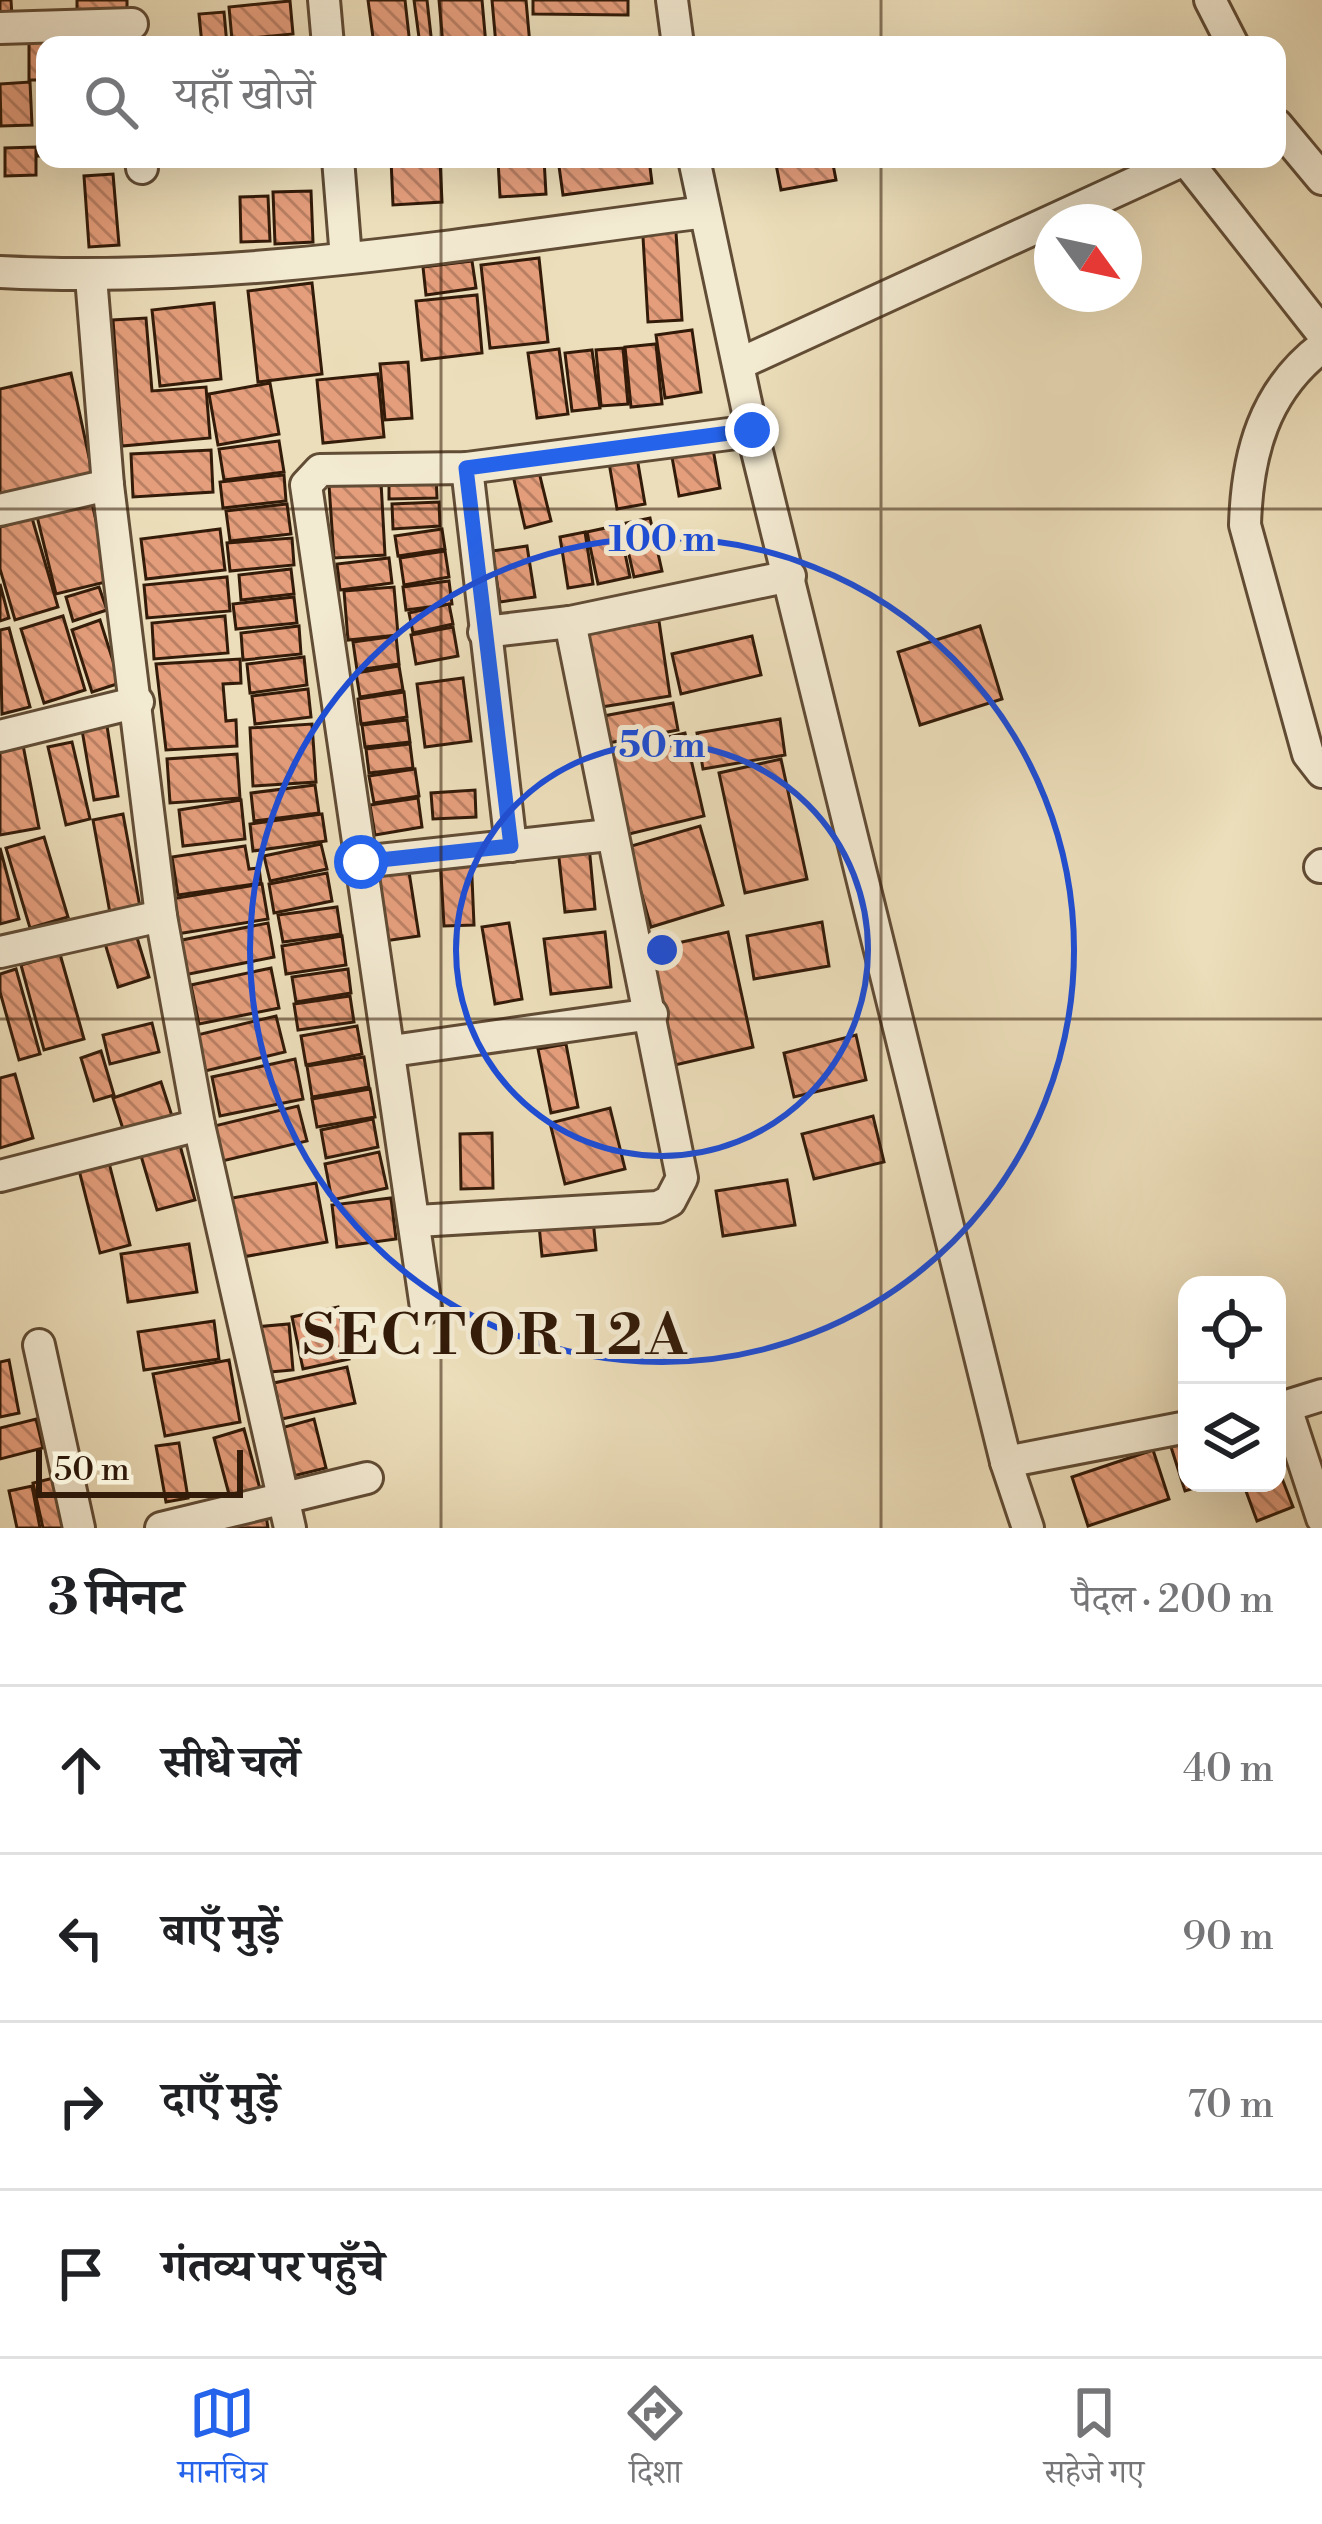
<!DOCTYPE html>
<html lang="hi">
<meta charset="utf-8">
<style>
:root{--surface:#fff;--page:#f2f2f2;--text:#202124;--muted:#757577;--line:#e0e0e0;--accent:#2563eb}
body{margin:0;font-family:"Libre Bodoni","Noto Serif Devanagari",serif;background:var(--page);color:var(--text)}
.controls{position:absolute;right:36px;bottom:36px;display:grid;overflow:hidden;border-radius:24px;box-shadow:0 12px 48px #0002}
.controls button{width:108px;height:108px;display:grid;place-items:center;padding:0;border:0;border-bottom:3px solid var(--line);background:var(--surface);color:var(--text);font:60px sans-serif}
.compass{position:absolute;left:1034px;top:204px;width:108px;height:108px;border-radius:50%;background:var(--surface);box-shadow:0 12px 48px #0002;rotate:123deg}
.scale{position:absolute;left:36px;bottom:30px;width:207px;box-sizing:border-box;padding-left:12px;border:6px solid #331b09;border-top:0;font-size:33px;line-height:42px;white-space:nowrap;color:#331b09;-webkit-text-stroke:9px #f3ead2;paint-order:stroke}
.stop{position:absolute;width:36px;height:36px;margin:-27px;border:9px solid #2563eb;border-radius:50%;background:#fff}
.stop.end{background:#2563eb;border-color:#fff;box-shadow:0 3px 12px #0008}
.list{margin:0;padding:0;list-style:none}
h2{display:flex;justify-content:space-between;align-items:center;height:156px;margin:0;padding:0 48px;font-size:51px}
h2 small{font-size:39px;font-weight:400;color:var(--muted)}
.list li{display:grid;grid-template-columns:78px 1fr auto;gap:36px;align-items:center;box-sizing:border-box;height:168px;padding:0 48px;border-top:3px solid var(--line)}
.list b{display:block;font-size:45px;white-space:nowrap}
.list em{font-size:39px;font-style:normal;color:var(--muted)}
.icon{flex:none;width:66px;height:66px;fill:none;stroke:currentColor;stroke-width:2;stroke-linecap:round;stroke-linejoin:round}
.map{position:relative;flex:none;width:1322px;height:1528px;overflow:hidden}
.search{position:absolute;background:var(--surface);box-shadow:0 12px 48px #0002;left:36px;right:36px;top:36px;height:132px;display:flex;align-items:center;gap:30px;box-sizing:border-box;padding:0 42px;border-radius:24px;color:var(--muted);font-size:45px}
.sheet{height:828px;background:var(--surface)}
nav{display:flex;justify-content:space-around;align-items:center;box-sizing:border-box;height:168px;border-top:3px solid var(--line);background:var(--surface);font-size:33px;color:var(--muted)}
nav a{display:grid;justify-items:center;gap:6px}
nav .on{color:var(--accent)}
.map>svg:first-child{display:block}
.building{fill:url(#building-back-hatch);stroke:#331b09;stroke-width:3}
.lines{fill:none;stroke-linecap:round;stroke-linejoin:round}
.minor-casing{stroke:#614c35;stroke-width:36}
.minor{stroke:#f3ead2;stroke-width:30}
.route{stroke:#2563eb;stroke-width:15}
.grid{fill:none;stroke:#331b09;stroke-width:3;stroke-opacity:0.55}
.ring{fill:none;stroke:#1d4ed8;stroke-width:6}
.labels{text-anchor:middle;stroke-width:10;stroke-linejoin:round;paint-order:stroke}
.district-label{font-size:57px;font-weight:bold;letter-spacing:3px;fill:#331b09;stroke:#f3ead2}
.centre{fill:#1d4ed8;stroke:#f3ead2;stroke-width:6}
.ring-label{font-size:36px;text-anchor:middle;font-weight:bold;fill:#1d4ed8;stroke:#f3ead2;stroke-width:10;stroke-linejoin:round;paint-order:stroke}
</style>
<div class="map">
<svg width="1322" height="1528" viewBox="0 0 1322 1528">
<defs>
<pattern id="building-back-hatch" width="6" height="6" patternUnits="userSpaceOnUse" patternTransform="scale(3)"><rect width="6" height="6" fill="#e59e7c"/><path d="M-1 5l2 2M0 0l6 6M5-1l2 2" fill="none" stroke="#ba8064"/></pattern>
</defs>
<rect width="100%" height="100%" fill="#ecdeba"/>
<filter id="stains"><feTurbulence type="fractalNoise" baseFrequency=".00167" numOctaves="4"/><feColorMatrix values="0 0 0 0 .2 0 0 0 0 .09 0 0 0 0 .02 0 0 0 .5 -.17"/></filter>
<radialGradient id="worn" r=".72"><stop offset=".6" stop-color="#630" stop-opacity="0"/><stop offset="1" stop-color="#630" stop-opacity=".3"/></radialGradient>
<g class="building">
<path d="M0,0H11L12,17L0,18Z"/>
<path d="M77,0H127V10L77,11Z"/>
<path d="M368,0H405L410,45H374Z"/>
<path d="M414,0H427L432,45H420Z"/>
<path d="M439,0H482L486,45H443Z"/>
<path d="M492,0H526L530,45H496Z"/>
<path d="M533,0H628V15L533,14Z"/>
<path d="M290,1L293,34L232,40L229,7Z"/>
<path d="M224,12L227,45H202L199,14Z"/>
<path d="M29,35H54V45H45V80H29Z"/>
<path d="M77,35L125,38V45H76Z"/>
<path d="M294,39L295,45H237Z"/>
<path d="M30,82L32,125L1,126L0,84Z"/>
<rect x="40" y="82" width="5" height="39"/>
<rect x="38" y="126" width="7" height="30"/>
<path d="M36,147V175L5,176V148Z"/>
<path d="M391,159H440L442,202L393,205Z"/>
<path d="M498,159H544L546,194L500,197Z"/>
<path d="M558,159H649L652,183L563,195Z"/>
<path d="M775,159H832L836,180L781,190Z"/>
<path d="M113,174L119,245L89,247L84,176Z"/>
<path d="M311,191L313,242L275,244L273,192Z"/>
<path d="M268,196L270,241L241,242L240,197Z"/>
<path d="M675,218L682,320L648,322L642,220Z"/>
<path d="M539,258L548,342L490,348L481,265Z"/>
<path d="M472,261L476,288L426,295L423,267Z"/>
<path d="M312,283L322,374L258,382L248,291Z"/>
<path d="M477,295L482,353L422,360L416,301Z"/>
<path d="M214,303L221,379L160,386L152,310Z"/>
<path d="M146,318L152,391L206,387L210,438L122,446L113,320Z"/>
<path d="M692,330L701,392L665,398L656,335Z"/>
<path d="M656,344L662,404L631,407L625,347Z"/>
<path d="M623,348L628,404L601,406L596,350Z"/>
<path d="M559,349L568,414L537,418L528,353Z"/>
<path d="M592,350L600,408L572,411L565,353Z"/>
<path d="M408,362L412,418L385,420L380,364Z"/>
<path d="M71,373L93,476L0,496V389Z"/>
<path d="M378,374L384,437L323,443L317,380Z"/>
<path d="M270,383L279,434L218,445L209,394Z"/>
<path d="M711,438L720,488L679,496L670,446Z"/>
<path d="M279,441L284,472L224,480L219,449Z"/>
<path d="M211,450L213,492L133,497L131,454Z"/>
<path d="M636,452L645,504L617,509L608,457Z"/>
<path d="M537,464L551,521L525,528L512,471Z"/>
<path d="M436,473L437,498L389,499V474Z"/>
<path d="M284,475L286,501L223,508L220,482Z"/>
<path d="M381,482L385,555L334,558L329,485Z"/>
<path d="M91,499L110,581L56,594L36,512Z"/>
<path d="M439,502L440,526L393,529L392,504Z"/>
<path d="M287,504L291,534L230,541L226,511Z"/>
<path d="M32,518L58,607L15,620L0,569V527Z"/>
<path d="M650,518L662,571L634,577L622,524Z"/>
<path d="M619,525L630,577L598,584L587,532Z"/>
<path d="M220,529L225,570L146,579L141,539Z"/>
<path d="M442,529L445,549L398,556L395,536Z"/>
<path d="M585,532L593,584L568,588L560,537Z"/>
<path d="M292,538L294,565L230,571L227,543Z"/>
<path d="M527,546L535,597L500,602L492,551Z"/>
<path d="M445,551L449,577L404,585L400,558Z"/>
<path d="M389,558L392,583L340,590L337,564Z"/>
<path d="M291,569L294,594L241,600L239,575Z"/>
<path d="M227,577L230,611L147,618L144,585Z"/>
<path d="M449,581L452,604L406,610L403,587Z"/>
<path d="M0,584L9,618L0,621Z"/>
<path d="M99,587L107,610L73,621L66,597Z"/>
<path d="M394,587L398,635L348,640L344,591Z"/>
<path d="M294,597L297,623L236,629L233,604Z"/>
<path d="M449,604L453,624L413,633L409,613Z"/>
<path d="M63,616L85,690L44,703L21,629Z"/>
<path d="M225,616L228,653L154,659L152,623Z"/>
<path d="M100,620L120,683L92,692L72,630Z"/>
<path d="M659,621L670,696L589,709L577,634Z"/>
<path d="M299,626L301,654L243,660L241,633Z"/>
<path d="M980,626L1002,699L920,725L898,652Z"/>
<path d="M453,627L458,656L416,664L411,635Z"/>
<path d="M9,628L30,707L2,714L0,630Z"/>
<path d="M396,636L399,664L357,670L353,642Z"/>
<path d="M752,636L761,675L681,694L672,654Z"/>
<path d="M304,657L307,685L250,693L247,664Z"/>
<path d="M240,659L241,683L223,684L226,721L236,720L237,746L166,750L156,664Z"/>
<path d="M399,666L403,690L360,697L356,673Z"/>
<path d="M463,678L471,741L425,747L417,684Z"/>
<path d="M308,689L311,717L255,724L252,696Z"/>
<path d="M404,692L407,717L361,724L358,699Z"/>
<path d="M673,703L678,730L603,744L598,717Z"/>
<path d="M780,719L785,755L703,769L697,733Z"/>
<path d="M407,720L410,742L365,747L362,725Z"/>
<path d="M312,724L316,782L253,786L250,728Z"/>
<path d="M107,726L118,796L94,800L82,730Z"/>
<path d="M685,733L704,816L625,835L605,752Z"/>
<path d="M72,742L90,819L66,825L48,747Z"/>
<path d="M410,744L413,768L369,773L366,749Z"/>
<path d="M23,745L39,828L0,835V749Z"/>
<path d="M237,754L240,798L170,803L167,759Z"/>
<path d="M781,759L807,879L745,893L719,773Z"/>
<path d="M415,769L419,796L374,803L369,776Z"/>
<path d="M315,785L319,813L254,821L251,793Z"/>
<path d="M475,790L476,817L433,819L431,793Z"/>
<path d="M418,798L422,827L375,835L370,805Z"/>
<path d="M241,800L245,839L183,846L179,810Z"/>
<path d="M123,814L140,907L110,913L93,820Z"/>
<path d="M322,814L326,841L253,851L250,824Z"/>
<path d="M700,826L723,905L651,927L628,847Z"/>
<path d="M44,837L68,917L30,928L6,848Z"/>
<path d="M321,844L327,869L270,881L264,856Z"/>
<path d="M245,846L249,869L259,868L261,883L178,895L172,857Z"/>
<path d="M589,846L595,909L565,912L558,849Z"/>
<path d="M0,848L19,919L0,924Z"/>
<path d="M471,854L474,925L444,926L440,856Z"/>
<path d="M407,859L419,936L384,941L372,864Z"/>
<path d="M327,873L332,901L274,913L269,884Z"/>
<path d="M262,884L268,919L177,934L171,899Z"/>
<path d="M337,907L341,934L283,942L278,915Z"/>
<path d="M822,922L829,966L754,979L747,936Z"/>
<path d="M268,923L274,957L184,975L177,941Z"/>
<path d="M509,923L522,999L495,1004L482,927Z"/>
<path d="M135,931L149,977L118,987L104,940Z"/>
<path d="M605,932L611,987L551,994L544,939Z"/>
<path d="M728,932L753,1047L675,1065L650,949Z"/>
<path d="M342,936L346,965L286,974L282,946Z"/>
<path d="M60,954L84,1039L44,1050L21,965Z"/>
<path d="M271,968L279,1008L199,1024L191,985Z"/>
<path d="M16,969L40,1054L19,1060L0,992V974Z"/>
<path d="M348,969L351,993L296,1002L292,977Z"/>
<path d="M350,996L354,1022L298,1030L294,1004Z"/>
<path d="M276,1016L285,1052L205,1071L197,1035Z"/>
<path d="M152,1023L159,1052L110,1064L103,1035Z"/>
<path d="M357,1026L362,1054L306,1065L301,1036Z"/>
<path d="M856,1035L866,1080L794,1097L784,1053Z"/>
<path d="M566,1044L578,1107L551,1113L538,1049Z"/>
<path d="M101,1051L114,1095L94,1101L81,1058Z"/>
<path d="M364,1057L369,1087L312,1097L307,1066Z"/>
<path d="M295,1059L303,1099L220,1116L212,1077Z"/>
<path d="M15,1074L33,1138L0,1148V1078Z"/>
<path d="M161,1082L172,1116L124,1132L113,1098Z"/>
<path d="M370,1089L375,1117L317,1127L312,1099Z"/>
<path d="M298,1106L307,1141L218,1162L210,1127Z"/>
<path d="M610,1108L625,1169L565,1184L550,1123Z"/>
<path d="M873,1116L884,1162L814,1179L802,1134Z"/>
<path d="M373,1119L378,1147L326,1158L321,1130Z"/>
<path d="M492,1133L493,1188L461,1189L460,1134Z"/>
<path d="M178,1138L195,1200L157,1210L139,1149Z"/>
<path d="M379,1152L387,1188L332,1200L325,1164Z"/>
<path d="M107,1155L130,1245L100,1253L77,1162Z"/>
<path d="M787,1180L795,1225L723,1236L716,1191Z"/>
<path d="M316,1183L327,1242L237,1258L227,1199Z"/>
<path d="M391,1198L396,1239L337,1247L332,1205Z"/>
<path d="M593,1219L596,1250L542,1256L539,1225Z"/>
<path d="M189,1244L197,1292L128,1302L121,1254Z"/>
<path d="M338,1307L349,1359L303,1369L292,1317Z"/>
<path d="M214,1321L219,1359L144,1370L138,1332Z"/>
<path d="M289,1324L293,1370L258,1373L255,1327Z"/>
<path d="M9,1360L19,1413L0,1417V1362Z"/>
<path d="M229,1360L240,1422L165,1436L153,1374Z"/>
<path d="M347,1367L355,1403L282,1419L274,1383Z"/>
<path d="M36,1419L43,1448L0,1459V1428Z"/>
<path d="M314,1419L326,1468L293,1476L281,1428Z"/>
<path d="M244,1429L260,1489L230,1498L214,1438Z"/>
<path d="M1187,1442V1483H1211L1185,1491L1171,1447Z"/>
<path d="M179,1443L188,1498L166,1502L156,1446Z"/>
<path d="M1153,1450L1169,1499L1088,1526L1072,1477Z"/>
<path d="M1278,1468L1293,1507L1257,1521L1243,1483H1277Z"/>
<path d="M62,1476L65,1528H43L33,1483Z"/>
<path d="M32,1486L40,1528H17L9,1491Z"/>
<path d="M265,1510L268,1528H234L232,1516Z"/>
</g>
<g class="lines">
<g class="minor-casing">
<g id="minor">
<path d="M324,0L328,45"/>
<path d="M672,0L678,45"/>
<path d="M1210,0L1233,45"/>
<path d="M0,28L132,24"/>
<path d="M1277,125L1322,179"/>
<path d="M141,159L142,168"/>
<path d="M338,159L346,258"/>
<path d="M694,159L752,431L1006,1462L1028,1528"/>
<path d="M1185,159L1322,333"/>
<path d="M0,272C236,284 472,242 705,212"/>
<path d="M91,277L108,485L161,916L199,1125L290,1528"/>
<path d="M1322,347C1264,391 1247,454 1245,525L1308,754L1322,772"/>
<path d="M739,364L1186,159"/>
<path d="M467,468L511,846"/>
<path d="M0,510L108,485"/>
<path d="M484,632L570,622L790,576"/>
<path d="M0,736L138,702"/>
<path d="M361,862L609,835"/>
<path d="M1320,867L1322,865"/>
<path d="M0,952L161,916"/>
<path d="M392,1051L652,1014"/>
<path d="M0,1176L199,1125"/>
<path d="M417,1221L658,1207L670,1201L682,1178L570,622"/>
<path d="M426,1308L306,485L320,470L467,468L752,431"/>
<path d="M39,1345L79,1528"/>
<path d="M1286,1408L1322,1518"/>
<path d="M1277,1409L1322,1395"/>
<path d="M1006,1462L1187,1427"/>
<path d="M161,1528L367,1478"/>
</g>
</g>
<use href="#minor" class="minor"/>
</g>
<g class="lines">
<path class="route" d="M361,862L511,846L466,468L752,430"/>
</g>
<path class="grid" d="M441,0V45M881,0V45M441,159V1528M881,159V1528M0,509H1322M0,1019H1322"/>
<g class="ring">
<circle cx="662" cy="950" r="206"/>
<circle cx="662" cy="950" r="412"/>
</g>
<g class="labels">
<g class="district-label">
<text x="496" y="1354">SECTOR 12A</text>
</g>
</g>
<circle cx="662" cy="950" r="18" class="centre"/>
<g class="ring-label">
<text x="662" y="551">100 m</text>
<text x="662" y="757">50 m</text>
</g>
<rect width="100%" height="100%" filter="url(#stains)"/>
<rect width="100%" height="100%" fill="url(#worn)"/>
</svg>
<div class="controls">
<button><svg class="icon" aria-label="locate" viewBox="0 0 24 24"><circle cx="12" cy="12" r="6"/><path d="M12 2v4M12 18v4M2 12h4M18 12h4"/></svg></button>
<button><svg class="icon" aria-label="layers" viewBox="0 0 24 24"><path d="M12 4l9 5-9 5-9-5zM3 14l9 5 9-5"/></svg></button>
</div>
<svg class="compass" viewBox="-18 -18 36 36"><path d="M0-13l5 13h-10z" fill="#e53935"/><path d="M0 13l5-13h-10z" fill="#757577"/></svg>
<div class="scale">50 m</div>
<div class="stop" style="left:361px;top:862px"></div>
<div class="stop end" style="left:752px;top:430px"></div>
<div class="search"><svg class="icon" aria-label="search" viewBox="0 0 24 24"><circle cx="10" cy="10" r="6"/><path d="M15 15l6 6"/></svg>यहाँ खोजें</div>
</div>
<section class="sheet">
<h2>3 मिनट<small>पैदल · 200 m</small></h2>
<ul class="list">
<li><svg class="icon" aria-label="ahead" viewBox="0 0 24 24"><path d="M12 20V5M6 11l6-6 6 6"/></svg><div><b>सीधे चलें</b></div><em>40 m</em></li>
<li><svg class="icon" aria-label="left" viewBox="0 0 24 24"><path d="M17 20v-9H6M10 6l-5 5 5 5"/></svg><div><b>बाएँ मुड़ें</b></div><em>90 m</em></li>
<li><svg class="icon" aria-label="right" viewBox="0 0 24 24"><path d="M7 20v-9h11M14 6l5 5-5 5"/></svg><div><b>दाएँ मुड़ें</b></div><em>70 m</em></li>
<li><svg class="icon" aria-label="arrive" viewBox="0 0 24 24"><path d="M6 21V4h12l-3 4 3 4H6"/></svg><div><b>गंतव्य पर पहुँचे</b></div></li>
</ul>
</section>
<nav>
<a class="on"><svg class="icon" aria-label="map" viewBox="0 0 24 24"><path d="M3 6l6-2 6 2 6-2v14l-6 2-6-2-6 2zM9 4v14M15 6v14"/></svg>मानचित्र</a>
<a><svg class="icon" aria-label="directions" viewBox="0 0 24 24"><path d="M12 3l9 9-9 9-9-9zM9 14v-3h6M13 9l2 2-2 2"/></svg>दिशा</a>
<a><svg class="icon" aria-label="saved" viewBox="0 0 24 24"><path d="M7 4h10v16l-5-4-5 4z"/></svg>सहेजे गए</a>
</nav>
